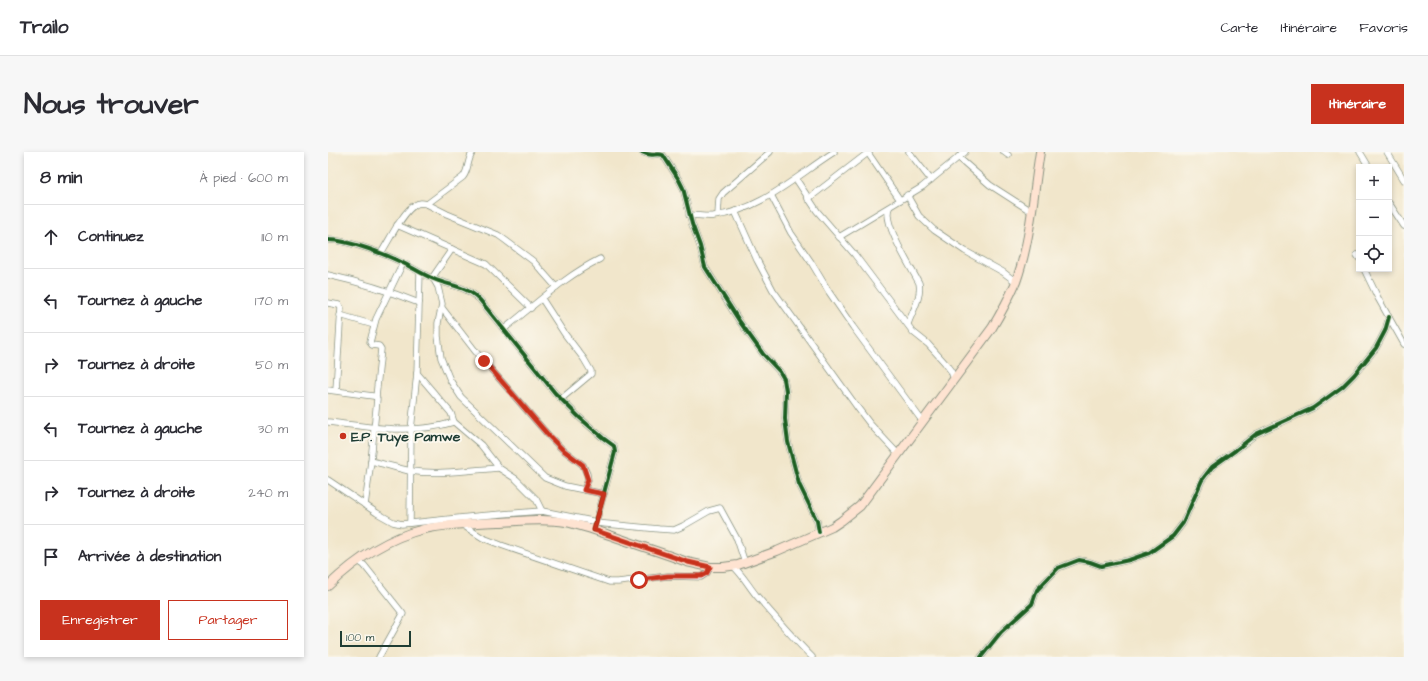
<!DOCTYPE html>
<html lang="fr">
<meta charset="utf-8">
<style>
:root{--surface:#fff;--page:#f7f7f7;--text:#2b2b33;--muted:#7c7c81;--line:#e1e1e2;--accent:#c8321e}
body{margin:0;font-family:"Architects Daughter",sans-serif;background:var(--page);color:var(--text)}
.controls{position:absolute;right:12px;top:12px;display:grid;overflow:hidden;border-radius:0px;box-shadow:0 2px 6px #0003}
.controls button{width:36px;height:36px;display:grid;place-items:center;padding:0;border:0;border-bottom:1px solid var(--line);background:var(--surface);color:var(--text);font:20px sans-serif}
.scale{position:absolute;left:12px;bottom:10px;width:71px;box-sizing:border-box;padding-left:4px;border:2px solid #1f3d34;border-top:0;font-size:11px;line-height:14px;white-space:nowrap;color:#1f3d34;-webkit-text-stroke:3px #fbf7ec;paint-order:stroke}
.stop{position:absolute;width:12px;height:12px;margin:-9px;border:3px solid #c8321e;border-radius:50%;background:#fff}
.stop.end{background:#c8321e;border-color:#fff;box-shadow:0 1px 4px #0008}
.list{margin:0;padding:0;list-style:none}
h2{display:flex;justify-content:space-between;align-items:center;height:52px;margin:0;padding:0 16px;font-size:17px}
h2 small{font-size:13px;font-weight:400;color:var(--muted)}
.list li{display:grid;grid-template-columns:26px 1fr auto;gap:12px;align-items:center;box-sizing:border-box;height:64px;padding:0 16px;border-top:1px solid var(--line)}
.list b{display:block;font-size:15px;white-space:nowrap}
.list em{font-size:13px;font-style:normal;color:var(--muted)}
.actions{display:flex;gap:8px;padding:12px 16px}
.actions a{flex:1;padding:9px 0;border:1px solid var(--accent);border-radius:0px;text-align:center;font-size:14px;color:var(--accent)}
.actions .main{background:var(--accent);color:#fff}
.icon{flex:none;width:22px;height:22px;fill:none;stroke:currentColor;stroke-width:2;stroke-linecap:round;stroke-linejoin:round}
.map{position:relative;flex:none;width:1076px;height:505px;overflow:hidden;border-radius:0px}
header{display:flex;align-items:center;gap:24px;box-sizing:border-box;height:56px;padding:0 20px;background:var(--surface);border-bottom:1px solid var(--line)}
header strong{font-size:19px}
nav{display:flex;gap:22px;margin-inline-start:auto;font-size:14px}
.intro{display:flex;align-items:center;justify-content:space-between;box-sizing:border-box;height:96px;padding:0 24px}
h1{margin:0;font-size:28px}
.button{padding:10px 18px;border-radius:0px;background:var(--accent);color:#fff;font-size:14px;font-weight:700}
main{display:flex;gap:24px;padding:0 24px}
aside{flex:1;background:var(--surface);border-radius:0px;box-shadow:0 2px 6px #0003}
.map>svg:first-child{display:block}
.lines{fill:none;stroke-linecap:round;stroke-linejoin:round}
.minor-casing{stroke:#889280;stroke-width:7}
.secondary-casing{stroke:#889280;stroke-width:10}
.minor{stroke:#fff;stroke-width:5.5}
.secondary{stroke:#fee3d1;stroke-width:8}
.cycleway-casing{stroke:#fbf7ec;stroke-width:6}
.cycleway{stroke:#1b5e20;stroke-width:4}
.route{stroke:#c8321e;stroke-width:5}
.poi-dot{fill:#c8321e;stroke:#fbf7ec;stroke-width:1.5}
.labels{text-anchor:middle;stroke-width:4;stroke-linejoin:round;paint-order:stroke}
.poi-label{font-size:14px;font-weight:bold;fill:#1f3d34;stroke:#fbf7ec;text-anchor:start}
</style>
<header>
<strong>Trailo</strong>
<nav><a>Carte</a><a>Itinéraire</a><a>Favoris</a></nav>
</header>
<div class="intro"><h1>Nous trouver</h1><a class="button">Itinéraire</a></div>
<main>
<aside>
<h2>8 min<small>À pied · 600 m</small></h2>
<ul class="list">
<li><svg class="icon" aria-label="ahead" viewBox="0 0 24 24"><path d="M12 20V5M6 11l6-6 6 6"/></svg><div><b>Continuez</b></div><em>110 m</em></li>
<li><svg class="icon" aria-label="left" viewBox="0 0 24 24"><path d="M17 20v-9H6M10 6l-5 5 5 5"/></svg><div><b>Tournez à gauche</b></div><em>170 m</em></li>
<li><svg class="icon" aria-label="right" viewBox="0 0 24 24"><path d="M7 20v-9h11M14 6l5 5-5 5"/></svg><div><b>Tournez à droite</b></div><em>50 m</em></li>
<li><svg class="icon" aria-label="left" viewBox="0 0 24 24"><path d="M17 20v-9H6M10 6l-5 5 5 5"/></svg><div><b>Tournez à gauche</b></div><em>30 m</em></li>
<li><svg class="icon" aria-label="right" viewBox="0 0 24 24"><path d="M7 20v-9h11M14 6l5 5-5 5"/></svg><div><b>Tournez à droite</b></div><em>240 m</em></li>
<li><svg class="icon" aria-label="arrive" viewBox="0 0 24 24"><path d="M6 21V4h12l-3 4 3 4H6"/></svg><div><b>Arrivée à destination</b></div></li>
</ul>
<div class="actions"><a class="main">Enregistrer</a><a>Partager</a></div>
</aside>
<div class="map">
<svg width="1076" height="505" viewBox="0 0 1076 505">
<rect width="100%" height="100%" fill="#fbf7ec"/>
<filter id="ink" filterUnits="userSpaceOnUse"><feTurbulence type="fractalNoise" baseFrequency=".025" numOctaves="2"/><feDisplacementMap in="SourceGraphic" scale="8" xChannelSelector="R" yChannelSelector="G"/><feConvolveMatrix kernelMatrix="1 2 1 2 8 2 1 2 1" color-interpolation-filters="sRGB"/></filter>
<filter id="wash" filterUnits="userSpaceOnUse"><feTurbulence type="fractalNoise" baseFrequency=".012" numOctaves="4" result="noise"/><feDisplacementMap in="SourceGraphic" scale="16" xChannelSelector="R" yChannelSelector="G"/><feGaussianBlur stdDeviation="0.9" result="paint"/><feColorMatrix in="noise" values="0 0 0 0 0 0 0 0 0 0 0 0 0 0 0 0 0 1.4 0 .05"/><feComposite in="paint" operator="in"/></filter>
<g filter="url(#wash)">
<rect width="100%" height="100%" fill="#f1e6cb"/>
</g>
<g filter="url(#ink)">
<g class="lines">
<g class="minor-casing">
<g id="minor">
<path d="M314,0C324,6 327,0 335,3L351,28L355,36L364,72L372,94L377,115L412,170L435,202L452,220L456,227L458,239L457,267L460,290L471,332L489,369L491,380"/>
<path d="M581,0L603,28"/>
<path d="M676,0L680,3"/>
<path d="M1032,0L1041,15"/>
<path d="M1059,0L1076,28"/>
<path d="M540,1L572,48"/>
<path d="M630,5L662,33L704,60"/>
<path d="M468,27L489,59L527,103L585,180L600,192L617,211L623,219L626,227"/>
<path d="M443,43L463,81L483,110L501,140L525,175L595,270"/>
<path d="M579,43L591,64L606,78L637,99L675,120L688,130"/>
<path d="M480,47L541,0"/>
<path d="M1061,51L1076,74"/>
<path d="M99,52L135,25C141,18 139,7 145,0"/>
<path d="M561,56C554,71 584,117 591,131C594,145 584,160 580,172"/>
<path d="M407,59L429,108L445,138L529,255L542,272L570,302"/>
<path d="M361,63C369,63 378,65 386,64C432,59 468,24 506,0"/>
<path d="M390,63L391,47L395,41L442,0"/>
<path d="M69,73L158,112L203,156"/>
<path d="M511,85L594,35L637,0"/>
<path d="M0,88C21,88 60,103 79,113C88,118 98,124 108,128C124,134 140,135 152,148L227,241L252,266L275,286L286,294L287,300L266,378"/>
<path d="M53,101C61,89 75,59 87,53C91,50 95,51 99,52L119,62L170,83L177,88L205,109L228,135"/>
<path d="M1029,103L1031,106"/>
<path d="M1036,117L1050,146L1076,192"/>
<path d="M0,123C32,130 61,139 91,151"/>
<path d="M104,126L124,97"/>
<path d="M106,128L110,135L114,152L110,171V184L113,206L122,228L133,245L217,326L237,334L276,342"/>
<path d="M214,147L236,181L256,207L263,219V222L233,247"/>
<path d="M0,151L11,153L13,156L8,238"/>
<path d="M114,156L148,200L221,284L234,297L255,313L259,322L260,328L256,338"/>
<path d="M12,163L46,173"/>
<path d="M176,177C207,153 237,124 272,107"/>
<path d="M89,221L123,261L126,270L153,293L171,316L188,327L208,347L214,359"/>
<path d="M0,238L45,244L48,245L49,247L43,309L37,353"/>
<path d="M48,245L53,197L51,194L44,193L42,190L48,167L75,111"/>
<path d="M0,270C42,275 85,283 126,270"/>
<path d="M43,309C56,312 69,316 82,319C111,323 142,318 171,316"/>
<path d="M0,328L49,361L65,370L74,372L150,364L214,359L269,370"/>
<path d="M82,371L83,278L89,221L92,121"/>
<path d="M268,371L331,377L346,378L355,374L381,359L392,356L409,387L417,411"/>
<path d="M133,372L155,386L173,393L281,430H290L340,424L373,425L379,421L382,415"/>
<path d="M30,409L36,413L75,462L51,505"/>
<path d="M405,414C414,422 420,433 428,443C446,464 464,485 484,505"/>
<path d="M653,505L673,480L704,452L709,438L730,416L751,408L762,410L773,414L801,408L821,401L845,384L855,371L874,328L884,315L908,298L928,282L985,256L1014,235L1026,223L1048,196L1057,179L1061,165"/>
</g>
</g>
<g class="secondary-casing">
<path id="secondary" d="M0,434C27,408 59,386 96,377C120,372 146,371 171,370C193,369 216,366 238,370C257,374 275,381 293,387C315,395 338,402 359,410L382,415H395L410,413L449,399L504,375L513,369L532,354L664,176C673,161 681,146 688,130C703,88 705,43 712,0"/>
</g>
<use href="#minor" class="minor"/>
<use href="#secondary" class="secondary"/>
<g class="cycleway-casing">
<g id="cycleway">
<path d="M314,0C324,6 327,0 335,3L351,28L355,36L364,72L372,94L377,115L412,170L435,202L452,220L456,227L458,239L457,267L460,290L471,332L489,369L491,380"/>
<path d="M0,88C21,88 60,103 79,113C88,118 98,124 108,128C124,134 140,135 152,148L227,241L252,266L275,286L286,294L287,300L266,378"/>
<path d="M653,505L673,480L704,452L709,438L730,416L751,408L762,410L773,414L801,408L821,401L845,384L855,371L874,328L884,315L908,298L928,282L985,256L1014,235L1026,223L1048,196L1057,179L1061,165"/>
</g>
</g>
<use href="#cycleway" class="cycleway"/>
</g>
</g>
<g class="lines" filter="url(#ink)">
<path class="route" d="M156,209L221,284L234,297L255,313L260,328L256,338L276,342L266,378L360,410L382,415L379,421L373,424H340L311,428"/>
</g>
<circle class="poi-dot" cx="15" cy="284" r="4"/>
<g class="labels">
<g class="poi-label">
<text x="23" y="289">E.P. Tuye Pamwe</text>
</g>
</g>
</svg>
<div class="controls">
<button>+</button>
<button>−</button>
<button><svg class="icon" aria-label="locate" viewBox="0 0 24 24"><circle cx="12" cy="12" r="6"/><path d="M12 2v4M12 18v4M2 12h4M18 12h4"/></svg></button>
</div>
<div class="scale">100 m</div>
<div class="stop" style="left:311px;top:428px"></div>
<div class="stop end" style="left:156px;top:209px"></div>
</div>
</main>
